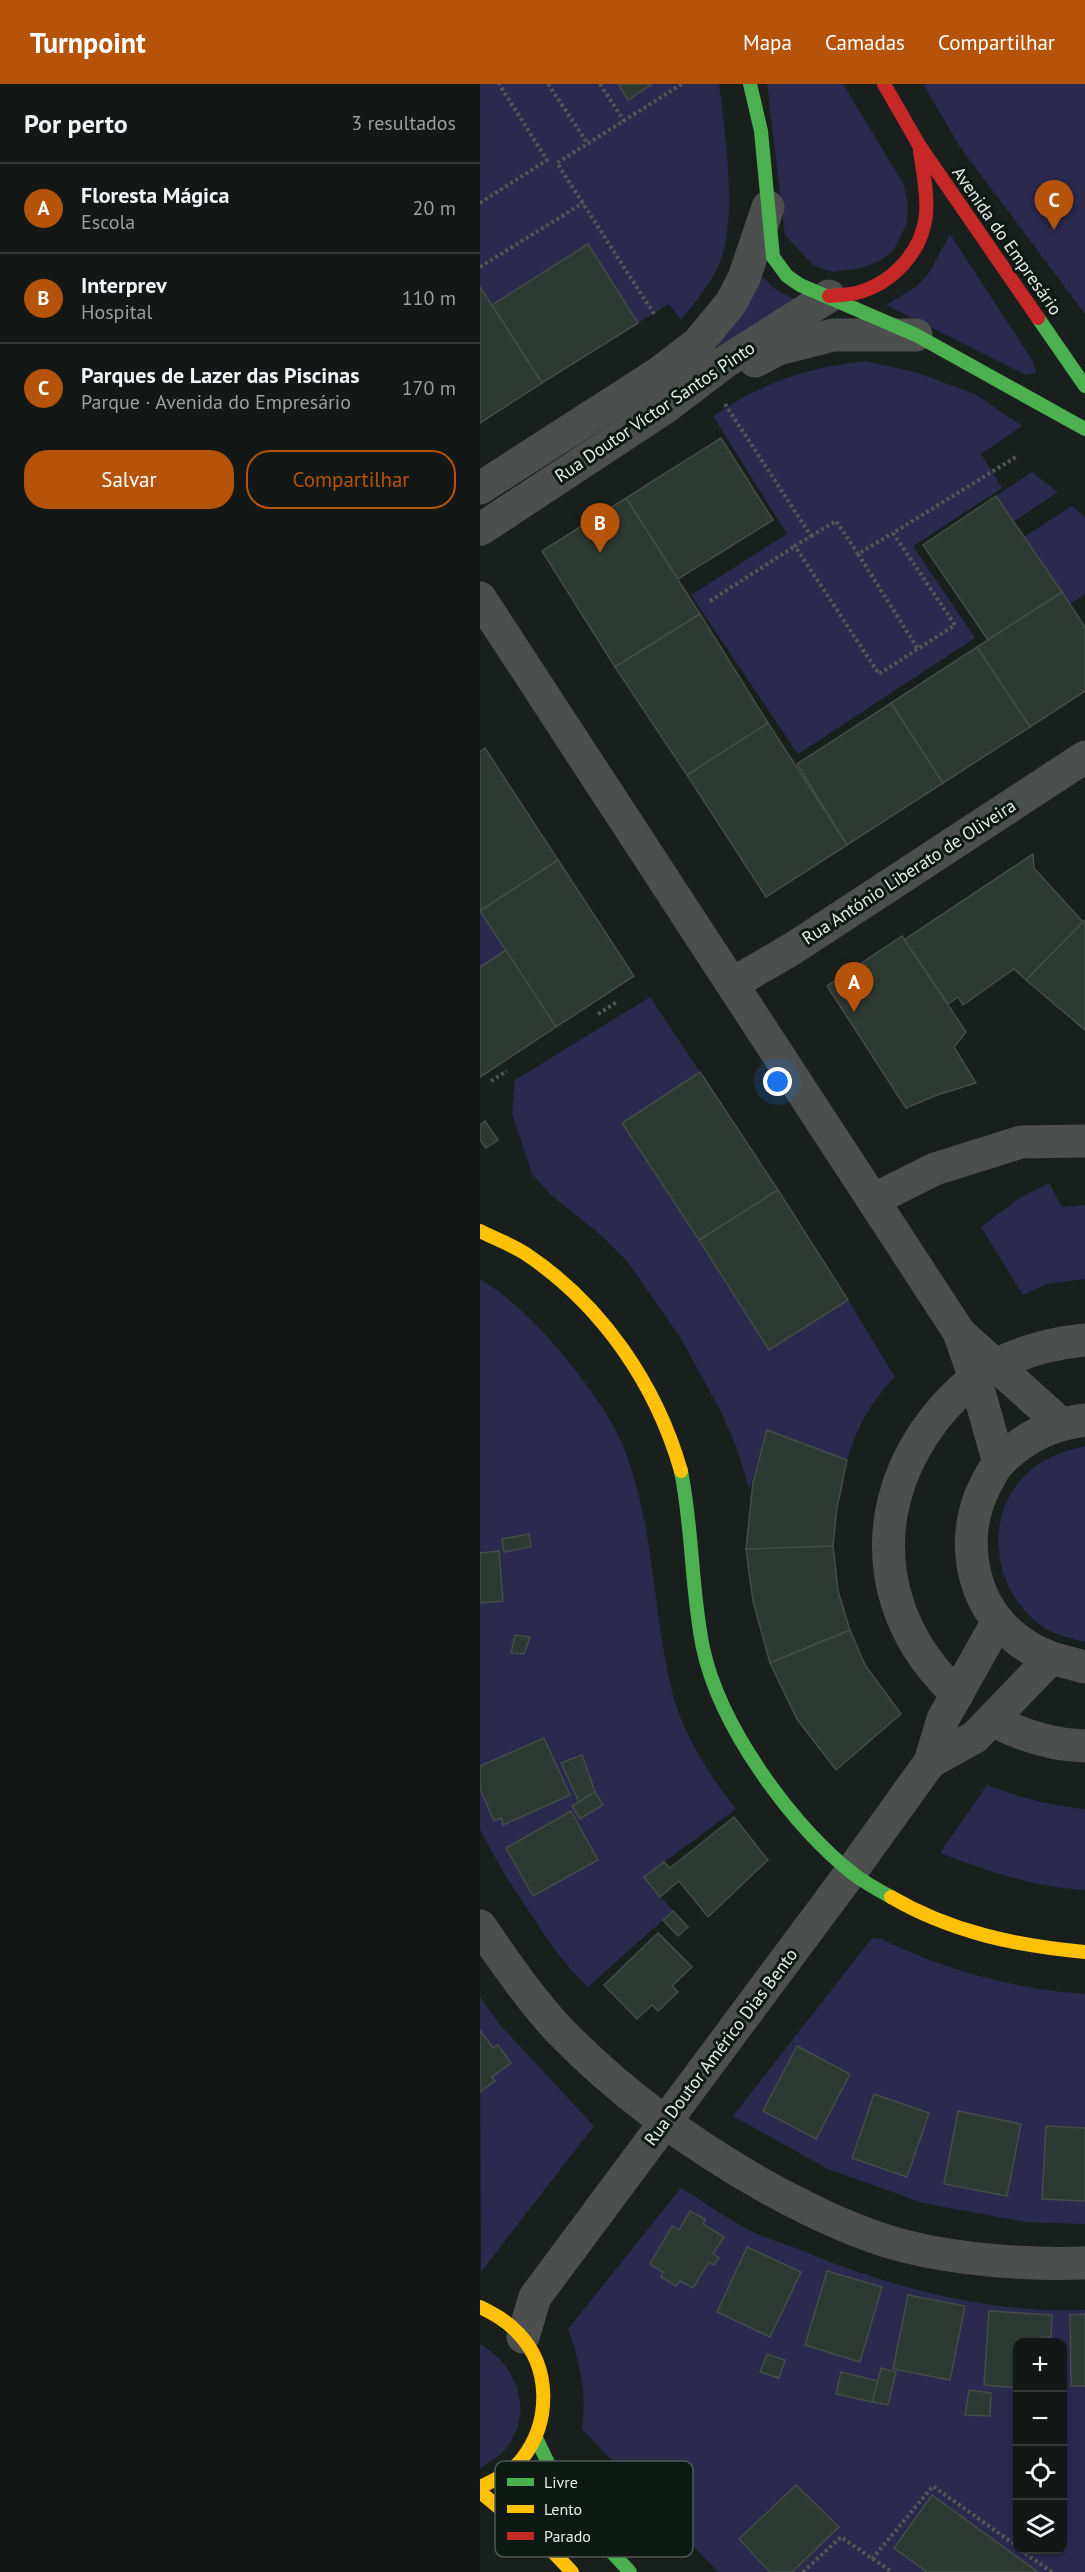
<!DOCTYPE html>
<html lang="pt">
<meta charset="utf-8">
<style>
:root{--surface:#131715;--page:#1c201e;--text:#f1f3f6;--muted:#9d9fa0;--line:#323634;--accent:#b45309}
body{margin:0;font-family:"PT Sans",sans-serif;background:var(--page);color:var(--text)}
.controls{position:absolute;right:18px;bottom:18px;display:grid;overflow:hidden;border-radius:12px;box-shadow:0 2px 4px #0004}
.controls button{width:54px;height:54px;display:grid;place-items:center;padding:0;border:0;border-bottom:2px solid var(--line);background:var(--surface);color:var(--text);font:30px sans-serif}
.you{position:absolute;left:298px;top:998px;width:21px;height:21px;margin:-15px;border:4px solid #fff;border-radius:50%;background:#1a73e8;box-shadow:0 0 0 9px #1a73e833}
.badge{display:grid;place-items:center;width:39px;height:39px;border-radius:50%;background:var(--accent);color:#fff;font-size:20px;font-weight:700}
.pin{position:absolute;translate:-50% -50px;filter:drop-shadow(0 2px 3px #0008)}
.pin::after{content:'';position:absolute;top:32px;width:21px;height:18px;background:inherit;clip-path:polygon(0 0,100% 0,50% 100%)}
.list{margin:0;padding:0;list-style:none}
h2{display:flex;justify-content:space-between;align-items:center;height:78px;margin:0;padding:0 24px;font-size:26px}
h2 small{font-size:20px;font-weight:400;color:var(--muted)}
.list li{display:grid;grid-template-columns:39px 1fr auto;gap:18px;align-items:center;box-sizing:border-box;height:90px;padding:0 24px;border-top:2px solid var(--line)}
.list b{display:block;font-size:22px;white-space:nowrap}
.list p{margin:0;font-size:20px;white-space:nowrap;color:var(--muted)}
.list em{font-size:20px;font-style:normal;color:var(--muted)}
.actions{display:flex;gap:12px;padding:18px 24px}
.actions a{flex:1;padding:14px 0;border:2px solid var(--accent);border-radius:24px;text-align:center;font-size:21px;color:var(--accent)}
.actions .main{background:var(--accent);color:#fff}
.icon{flex:none;width:33px;height:33px;fill:none;stroke:currentColor;stroke-width:2;stroke-linecap:round;stroke-linejoin:round}
.map{position:relative;flex:none;width:605px;height:2488px;overflow:hidden}
header{display:flex;align-items:center;gap:36px;box-sizing:border-box;height:84px;padding:0 30px;background:var(--accent);color:#fff}
header strong{font-size:28px}
nav{display:flex;gap:33px;margin-inline-start:auto;font-size:21px}
main{display:flex}
aside{flex:1;background:var(--surface)}
.map>svg:first-child{display:block}
.green{fill:#2b2a4e;fill-rule:evenodd}
.building{fill:#2d3a33;stroke:#464c48;stroke-width:1.5}
.lines{fill:none;stroke-linecap:round;stroke-linejoin:round}
.path{stroke:#545655;stroke-width:4;stroke-dasharray:3 3;stroke-linecap:butt}
.street{stroke:#4c4f4d;stroke-width:33}
.fast{stroke:#4caf50;stroke-width:14}
.slow{stroke:#ffc107;stroke-width:14}
.jam{stroke:#c62828;stroke-width:14}
.labels{text-anchor:middle;stroke-width:6;stroke-linejoin:round;paint-order:stroke}
.street-label{font-size:18px;fill:#e7efea;stroke:#0d1912}
.key{fill:#0d1912;stroke:#4e5953;stroke-width:1.5}
.key-label{font-size:16px;fill:#e7efea}
</style>
<header>
<strong>Turnpoint</strong>
<nav><a>Mapa</a><a>Camadas</a><a>Compartilhar</a></nav>
</header>
<main>
<aside>
<h2>Por perto<small>3 resultados</small></h2>
<ul class="list">
<li><span class="badge">A</span><div><b>Floresta Mágica</b><p>Escola</p></div><em>20 m</em></li>
<li><span class="badge">B</span><div><b>Interprev</b><p>Hospital</p></div><em>110 m</em></li>
<li><span class="badge">C</span><div><b>Parques de Lazer das Piscinas</b><p>Parque · Avenida do Empresário</p></div><em>170 m</em></li>
</ul>
<div class="actions"><a class="main">Salvar</a><a>Compartilhar</a></div>
</aside>
<div class="map">
<svg width="605" height="2488" viewBox="0 0 605 2488">
<rect width="100%" height="100%" fill="#191f1c"/>
<g class="green">
<path d="M0,0H138L148,16L172,0H239C245,47 257,131 241,175C233,198 216,217 201,236L189,220L158,239L108,161L12,221L0,203Z"/>
<path d="M287,0H363L424,101L428,122L427,139L413,167L399,177L382,184L352,188L333,181L305,151Z"/>
<path d="M443,0H605V230L480,63Z"/>
<path d="M470,150L552,276L556,288L546,291L406,221L436,203L449,189Z"/>
<path d="M280,190L294,204L319,218L242,267L234,258Z"/>
<path d="M385,277L435,288L495,310L542,342L501,370L522,404L433,462L495,554L318,670L211,511L307,450L233,332C283,299 324,284 385,277Z"/>
<path d="M552,388L578,408L533,438L516,412Z"/>
<path d="M592,422L605,433V510L590,520L544,453Z"/>
<path d="M0,826L26,866L0,883Z"/>
<path d="M170,913L220,988L143,1040L289,1266L368,1216L415,1293C392,1315 376,1345 367,1376L287,1346L269,1405L257,1364L240,1326L200,1253L147,1177L121,1151L71,1111L52,1090L32,1030L35,996Z"/>
<path d="M569,1099L582,1123L605,1121V1195L567,1200L543,1211L501,1143L538,1115Z"/>
<path d="M0,1195C31,1214 60,1243 83,1271C105,1298 130,1330 143,1362C175,1441 172,1529 193,1611C203,1650 231,1694 256,1725L164,1793L193,1827L108,1903C84,1881 68,1856 50,1829C32,1802 14,1774 0,1745Z"/>
<path d="M605,1362V1557H601C591,1554 579,1552 570,1547C513,1515 498,1430 551,1386C567,1372 585,1367 605,1362Z"/>
<path d="M507,1701C540,1714 570,1721 605,1725V1806C550,1802 511,1788 460,1769Z"/>
<path d="M392,1854L401,1855C466,1886 533,1905 605,1910V2140L545,2138L443,2119L348,2085L253,2032Z"/>
<path d="M0,1913L20,1941L114,2042L1,2188Z"/>
<path d="M201,2104C223,2117 244,2133 267,2145C283,2153 301,2159 318,2165C407,2202 507,2230 605,2226V2488H238L102,2345C108,2312 99,2276 88,2245ZM538,2258H582V2466H538Z"/>
<path d="M0,2260C41,2283 56,2335 20,2371C14,2376 6,2380 0,2384Z"/>
</g>
<g class="building">
<path d="M138,0H172L148,16Z"/>
<path d="M108,160L158,239L62,299L12,221Z"/>
<path d="M0,203L62,299L0,339Z"/>
<path d="M241,354L293,436L198,495L146,414Z"/>
<path d="M516,412L582,508L508,556L443,461Z"/>
<path d="M146,414L220,530L135,583L62,467Z"/>
<path d="M582,508L605,543V607L550,643L497,563Z"/>
<path d="M220,530L288,639L207,691L135,583Z"/>
<path d="M497,563L550,643L463,699L411,619Z"/>
<path d="M411,619L463,699L367,761L317,680Z"/>
<path d="M288,639L367,761L286,813L207,691Z"/>
<path d="M5,664L78,776L0,827V668Z"/>
<path d="M553,770L554,784L603,838L546,896L534,885L483,921L478,913L468,920L424,856Z"/>
<path d="M78,776L154,892L76,943L0,827Z"/>
<path d="M605,836V946L546,896Z"/>
<path d="M422,852L486,948L474,963L496,999L457,1011L426,1024L347,902Z"/>
<path d="M26,866L76,943L0,993V883Z"/>
<path d="M220,988L298,1106L219,1156L142,1039Z"/>
<path d="M5,1037L18,1056L6,1064L0,1056V1041Z"/>
<path d="M298,1106L368,1216L289,1266L219,1156Z"/>
<path d="M287,1346L367,1376L357,1424L353,1462L266,1465L273,1398Z"/>
<path d="M49,1450L51,1463L24,1468L22,1455Z"/>
<path d="M353,1462L358,1507L370,1546L290,1579L273,1517L266,1465Z"/>
<path d="M19,1467L23,1517L0,1519V1469Z"/>
<path d="M370,1546L385,1581L421,1630L356,1686L317,1635L290,1579Z"/>
<path d="M35,1551L50,1553L44,1570L31,1569Z"/>
<path d="M64,1654L90,1711L23,1741L21,1734L14,1737L0,1705V1682Z"/>
<path d="M102,1671L115,1708L99,1718L81,1679Z"/>
<path d="M115,1708L123,1721L100,1735L92,1722Z"/>
<path d="M91,1727L118,1776L53,1812L26,1764Z"/>
<path d="M254,1733L288,1776L228,1833L199,1797L180,1813L164,1793L184,1778L190,1784Z"/>
<path d="M193,1827L208,1843L198,1852L183,1836Z"/>
<path d="M178,1849L212,1883L192,1902L198,1908L178,1927L172,1921L157,1935L124,1901Z"/>
<path d="M0,1946L13,1964L18,1961L31,1979L12,1993L15,1997L0,2008Z"/>
<path d="M317,1962L370,1990L336,2055L283,2027Z"/>
<path d="M394,2010L449,2029L427,2093L372,2074Z"/>
<path d="M478,2027L541,2040L527,2112L464,2100Z"/>
<path d="M566,2042L605,2044V2117L562,2115Z"/>
<path d="M210,2127L225,2135L223,2140L244,2153L233,2170L239,2174L234,2181L229,2178L213,2204L200,2197L196,2202L181,2193L183,2188L170,2180L192,2142L199,2146Z"/>
<path d="M267,2163L321,2188L290,2253L237,2228Z"/>
<path d="M347,2187L402,2203L380,2278L325,2261Z"/>
<path d="M428,2211L485,2222L470,2296L413,2285Z"/>
<path d="M509,2227L572,2231L571,2253H562V2258H538V2304L504,2301Z"/>
<path d="M605,2230V2302H591L590,2231Z"/>
<path d="M287,2270L305,2276L299,2294L280,2288Z"/>
<path d="M401,2284L416,2288L408,2321L392,2318Z"/>
<path d="M361,2288L398,2297L392,2318L356,2310Z"/>
<path d="M489,2306L511,2309L510,2332L485,2331Z"/>
<path d="M316,2401L359,2443L312,2488H290L259,2455Z"/>
<path d="M452,2411L558,2488H447L414,2464Z"/>
</g>
<g class="lines">
<g class="path">
<path d="M68,0L108,60"/>
<path d="M120,0L144,37"/>
<path d="M0,119L67,76L19,0"/>
<path d="M0,183L103,119"/>
<path d="M174,230L77,79L202,0"/>
<path d="M245,320L331,452L315,462L399,590L475,541L413,449L536,373"/>
<path d="M331,452L356,437L378,470L413,449"/>
<path d="M378,470L438,565"/>
<path d="M230,517L315,462"/>
<path d="M118,930L137,918"/>
<path d="M11,997L27,987"/>
<path d="M540,2466L572,2488"/>
<path d="M392,2475L453,2402L538,2463"/>
<path d="M323,2488L361,2453L412,2488"/>
</g>
<g class="street">
<path d="M275,277L298,265L353,251H436"/>
<path d="M0,404L176,291L218,259L251,219L264,194L288,123"/>
<path d="M1,445L186,323L245,278L349,212"/>
<path d="M0,514L479,1248L495,1294L519,1379"/>
<path d="M252,900L312,865L605,673"/>
<path d="M393,1116L455,1085L541,1058L605,1057"/>
<path d="M483,1252L580,1339"/>
<path d="M515,1281C544,1267 573,1259 605,1256"/>
<path d="M605,1336C571,1340 542,1354 518,1380C513,1386 510,1393 506,1400C479,1451 489,1520 538,1556C558,1572 581,1577 605,1583"/>
<path d="M477,1611C462,1596 448,1580 437,1562C380,1467 413,1360 495,1294"/>
<path d="M512,1636C541,1651 572,1661 605,1662"/>
<path d="M450,1678L495,1653L570,1575"/>
<path d="M0,1842C25,1878 50,1915 80,1947C142,2011 213,2062 290,2105C332,2128 377,2150 424,2162C479,2176 548,2181 605,2179"/>
<path d="M43,2253L55,2213L371,1788L450,1678L463,1635L518,1537"/>
</g>
<g class="fast">
<path d="M270,0L281,47L293,173L307,192L320,201L436,251L605,345"/>
<path d="M558,234L605,302"/>
<path d="M201,1387C213,1446 211,1506 223,1564C240,1643 310,1739 372,1789C384,1798 398,1806 411,1813"/>
<path d="M56,2354L73,2389L106,2440L150,2488"/>
</g>
<g class="slow">
<path d="M0,1147C15,1155 31,1160 46,1170C122,1221 176,1300 201,1387"/>
<path d="M411,1813C471,1848 537,1862 605,1868"/>
<path d="M0,2223C14,2230 27,2237 38,2249C71,2283 71,2338 42,2375C32,2388 15,2396 0,2403"/>
<path d="M0,2408L74,2469L92,2488"/>
</g>
<g class="jam">
<path d="M404,0L439,61L558,234"/>
<path d="M349,212C358,211 368,211 376,209C412,200 442,168 446,131C448,110 443,88 440,67"/>
</g>
</g>
<g class="labels">
<g class="street-label">
<text transform="translate(527 157) rotate(55)" y="6">Avenida do Empresário</text>
<text transform="translate(175 328) rotate(-34)" y="6">Rua Doutor Víctor Santos Pinto</text>
<text transform="translate(429 788) rotate(-33)" y="6">Rua António Liberato de Oliveira</text>
<text transform="translate(241 1963) rotate(-53)" y="6">Rua Doutor Américo Dias Bento</text>
</g>
</g>
<rect x="15" y="2377" width="198" height="96" rx="9" class="key"/>
<rect x="27" y="2394" width="27" height="8" fill="#4caf50"/>
<rect x="27" y="2421" width="27" height="8" fill="#ffc107"/>
<rect x="27" y="2448" width="27" height="8" fill="#c62828"/>
<g class="key-label">
<text x="64" y="2404">Livre</text>
<text x="64" y="2431">Lento</text>
<text x="64" y="2458">Parado</text>
</g>
</svg>
<div class="controls">
<button>+</button>
<button>−</button>
<button><svg class="icon" aria-label="locate" viewBox="0 0 24 24"><circle cx="12" cy="12" r="6"/><path d="M12 2v4M12 18v4M2 12h4M18 12h4"/></svg></button>
<button><svg class="icon" aria-label="layers" viewBox="0 0 24 24"><path d="M12 4l9 5-9 5-9-5zM3 14l9 5 9-5"/></svg></button>
</div>
<div class="you"></div>
<div class="pin badge" style="left:374px;top:928px">A</div>
<div class="pin badge" style="left:120px;top:469px">B</div>
<div class="pin badge" style="left:574px;top:146px">C</div>
</div>
</main>
